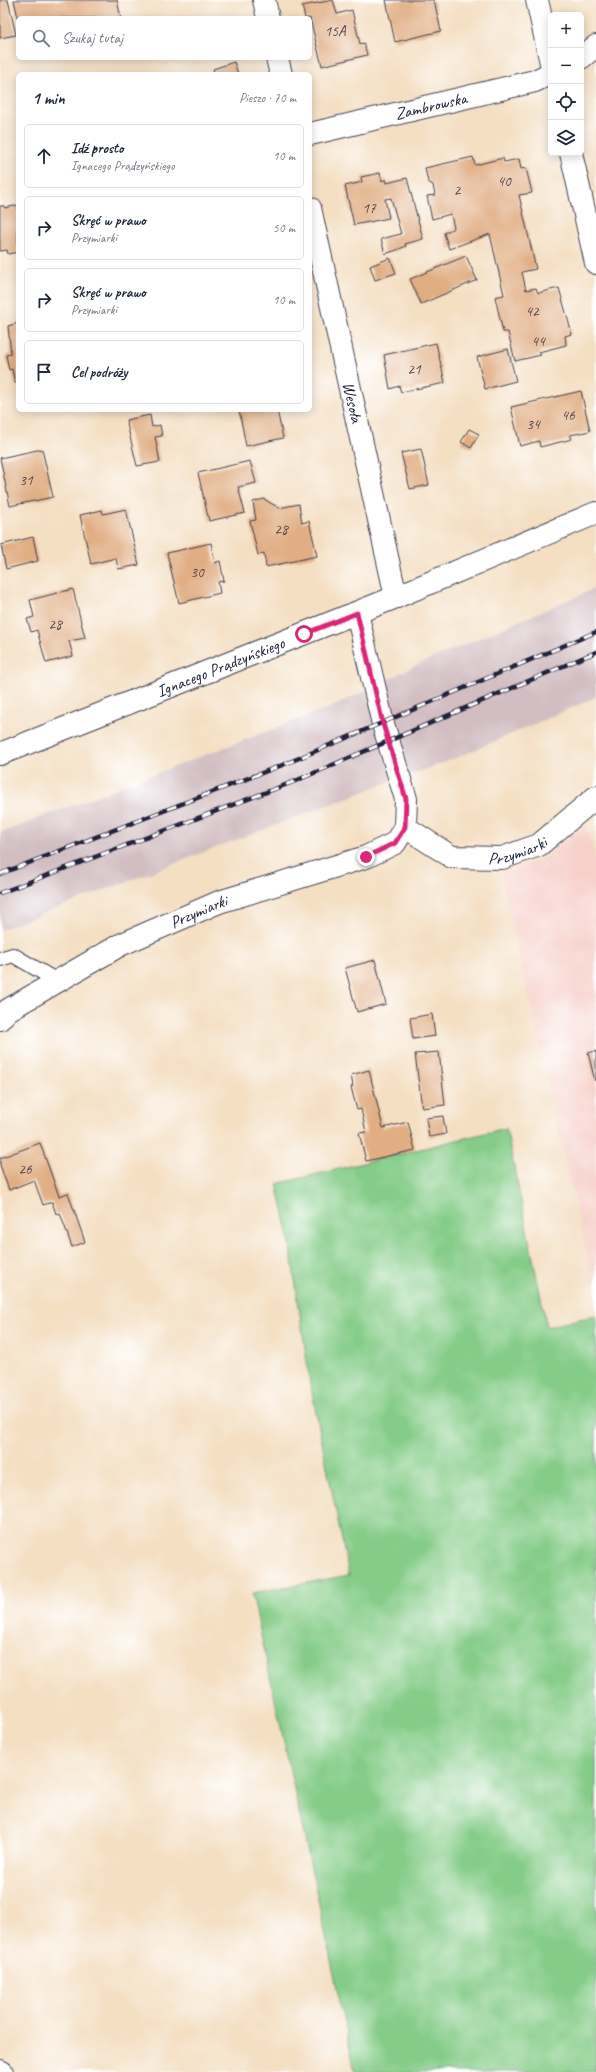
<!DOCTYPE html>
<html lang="pl">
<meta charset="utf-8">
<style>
:root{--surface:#fff;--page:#f6f6f7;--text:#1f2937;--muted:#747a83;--line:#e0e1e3}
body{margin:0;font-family:Caveat,sans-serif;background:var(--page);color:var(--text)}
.controls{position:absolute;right:12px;top:12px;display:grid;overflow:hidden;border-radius:6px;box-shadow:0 2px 10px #0003}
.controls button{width:36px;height:36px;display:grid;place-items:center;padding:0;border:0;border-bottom:1px solid var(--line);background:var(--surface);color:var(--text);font:20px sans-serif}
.stop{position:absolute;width:12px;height:12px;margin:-9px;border:3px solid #db2777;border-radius:50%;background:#fff}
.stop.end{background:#db2777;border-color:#fff;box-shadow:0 1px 4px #0008}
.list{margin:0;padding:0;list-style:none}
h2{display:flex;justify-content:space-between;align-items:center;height:52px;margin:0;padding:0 16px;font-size:17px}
h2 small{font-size:13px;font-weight:400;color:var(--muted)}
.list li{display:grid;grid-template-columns:26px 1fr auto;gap:12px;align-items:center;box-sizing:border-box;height:64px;margin:0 8px 8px;padding:0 8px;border:1px solid var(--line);border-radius:6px}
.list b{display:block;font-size:15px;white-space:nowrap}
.list p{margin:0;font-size:13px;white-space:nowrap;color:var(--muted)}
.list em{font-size:13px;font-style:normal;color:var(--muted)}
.icon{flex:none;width:22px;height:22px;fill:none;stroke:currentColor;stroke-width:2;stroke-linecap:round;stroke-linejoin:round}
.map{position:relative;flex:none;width:596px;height:2072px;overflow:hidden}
.search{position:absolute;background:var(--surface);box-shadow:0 2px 10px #0003;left:16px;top:16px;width:296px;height:44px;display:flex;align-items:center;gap:10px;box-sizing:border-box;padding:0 14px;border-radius:6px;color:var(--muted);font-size:15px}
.panel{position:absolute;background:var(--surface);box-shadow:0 2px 10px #0003;left:16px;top:72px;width:296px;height:340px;border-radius:6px}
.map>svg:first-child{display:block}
.built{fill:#f7d0ca}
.industrial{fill:#d2bec2}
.green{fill:#85cc88;stroke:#547762}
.building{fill:#e1ae84}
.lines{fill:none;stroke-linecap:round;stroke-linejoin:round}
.service-casing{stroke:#423e4f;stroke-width:16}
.minor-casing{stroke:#423e4f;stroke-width:24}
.tertiary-casing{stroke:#423e4f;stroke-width:24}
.secondary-casing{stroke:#423e4f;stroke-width:24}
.service{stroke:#fff;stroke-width:14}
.minor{stroke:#fff;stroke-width:22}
.tertiary{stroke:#fff;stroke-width:22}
.secondary{stroke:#fff;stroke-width:22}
.rail-casing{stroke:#22223b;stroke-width:4.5}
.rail{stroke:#fff;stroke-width:3;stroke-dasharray:9;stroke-linecap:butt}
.route{stroke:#db2777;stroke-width:5}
.labels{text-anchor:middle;stroke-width:3.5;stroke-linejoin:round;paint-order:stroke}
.number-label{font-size:15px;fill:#52454d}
.street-label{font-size:17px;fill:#22223b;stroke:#fff}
</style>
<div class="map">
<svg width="596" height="2072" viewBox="0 0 596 2072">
<rect width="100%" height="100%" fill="#fff"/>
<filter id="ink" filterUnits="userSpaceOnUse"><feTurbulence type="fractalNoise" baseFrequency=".025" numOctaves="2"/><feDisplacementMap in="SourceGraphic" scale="8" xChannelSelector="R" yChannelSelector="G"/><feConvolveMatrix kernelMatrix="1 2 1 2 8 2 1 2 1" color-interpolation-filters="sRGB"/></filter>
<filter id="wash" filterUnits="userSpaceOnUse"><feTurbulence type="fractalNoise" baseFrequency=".012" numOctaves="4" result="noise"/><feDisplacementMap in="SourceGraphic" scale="16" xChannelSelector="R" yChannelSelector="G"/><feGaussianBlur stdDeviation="0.9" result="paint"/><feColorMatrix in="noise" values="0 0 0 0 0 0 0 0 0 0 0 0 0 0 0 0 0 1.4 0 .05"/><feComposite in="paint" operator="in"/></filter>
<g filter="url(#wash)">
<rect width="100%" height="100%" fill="#f4dfc3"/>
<path class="built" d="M585,822L596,860V1296L501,873L544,859Z"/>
<path class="industrial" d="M596,588V697L456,758L370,789L0,930V833L336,705L417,665Z"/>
<path class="green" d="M506,1128L547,1327L596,1315V2072H355L252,1593L349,1575L310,1383L288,1232L277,1184Z"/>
<g id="blocks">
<g class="building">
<path d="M0,0H8L16,35L0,38Z"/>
<path d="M14,0H117L121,18H18Z"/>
<path d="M333,0L337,14L352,10L360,44L364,43L367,55L322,66L310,18H305L302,6Z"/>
<path d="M386,0H434L441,31L395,42Z"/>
<path d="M234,62L238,74H215L213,69Z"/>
<path d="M473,157L475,165L503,158L504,162L519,159L521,169L526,168L532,193L519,195L536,269L522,272L526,290L536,288L538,293L559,288L572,334L565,336L566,345L539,352L541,355L515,361L508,332H503L495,297L504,295L490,234L449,249L444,233L454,228L451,214L432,219L427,196L435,195L433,185L428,182L425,168Z"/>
<path d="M380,173L382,181L386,179L387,183L407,178L423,239L405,244L406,246L397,250L385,254L381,239L401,234L391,198L385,199L389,218L354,225L345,186L362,182L361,177Z"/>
<path d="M18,205V252L8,254L7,250L0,251V206H4L5,208Z"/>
<path d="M466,256L477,280L421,304L410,279Z"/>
<path d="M390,258L396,273L375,280L370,266Z"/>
<path d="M18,323V383H15L12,369L9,370L6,355L11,354L8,326Z"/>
<path d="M436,343L445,383L401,392L399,386L390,389L384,355Z"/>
<path d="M508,349L516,381L485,389L477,357Z"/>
<path d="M581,391L590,431L570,435L572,439L540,447L539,441L520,446L511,407Z"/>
<path d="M239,410H277L283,438L246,446Z"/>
<path d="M150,415L152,427L160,425L162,436L155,437L160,462L137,466L126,420Z"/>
<path d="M469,429L479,434L471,448L461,442Z"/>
<path d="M42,449L53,497L10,506L0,458Z"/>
<path d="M421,449L429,485L410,489L401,453Z"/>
<path d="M250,461L256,483L238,487L245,513L209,521L198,473Z"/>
<path d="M264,499L279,508L299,504L302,523L309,521L317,556L266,567L264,553L258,555L250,521L256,520L253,502Z"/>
<path d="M126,509L139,565L118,569L116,558L91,564L80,515L102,510L103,514Z"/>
<path d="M33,537L38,561L6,569L1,545Z"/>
<path d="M211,543L215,563L220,561L224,581L218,582L220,593L179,603L167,553Z"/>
<path d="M73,589L85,638L69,641L73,656L46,663L37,630L31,632L27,619L34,617L30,600Z"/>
<path d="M375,960L386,1004L357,1012L345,968Z"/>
<path d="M432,1014L435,1036L413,1039L410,1018Z"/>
<path d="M596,1051V1081H595L588,1053Z"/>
<path d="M439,1052L445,1105L422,1108L415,1054Z"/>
<path d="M369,1070L383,1128L408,1122L415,1150L366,1161L359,1133L366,1132L361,1109L357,1110L351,1087L353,1086L351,1075Z"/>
<path d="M443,1116L446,1134L429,1137L426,1118Z"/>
<path d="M40,1143L59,1196L68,1193L85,1242L72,1247L60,1213L56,1214L52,1202L43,1205L34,1180L9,1190L0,1165V1158Z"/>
</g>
</g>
</g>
<g filter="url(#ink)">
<use href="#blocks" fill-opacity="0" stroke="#423e4f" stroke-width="1"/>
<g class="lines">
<g class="service-casing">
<path id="service" d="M0,959L13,955L57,981"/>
</g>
<g class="minor-casing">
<g id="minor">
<path d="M264,0L268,18"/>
<path d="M537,0L551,63"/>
<path d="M277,58L281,74"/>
<path d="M581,58L596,46"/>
<path id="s1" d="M310,134L535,81L551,73"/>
<path d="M571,153L596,263"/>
<path id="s2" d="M310,208L396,597"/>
<path id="s3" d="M405,827L452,857L502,858L539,845L596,797"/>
<path id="s4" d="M0,1019L8,1010L120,945L219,902L366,857L395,843L405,827L406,799L383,724L357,613"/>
</g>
</g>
<g class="tertiary-casing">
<g id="tertiary">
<path id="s5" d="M0,754L396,597L596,513"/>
</g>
</g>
<g class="secondary-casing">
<path id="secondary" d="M0,2071L2,2072"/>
</g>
<use href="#service" class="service"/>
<use href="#minor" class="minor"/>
<use href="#tertiary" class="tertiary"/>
<use href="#secondary" class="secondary"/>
<g class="rail-casing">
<g id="rail">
<path d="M0,874L285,764L596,632"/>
<path d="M0,893L293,782L596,652"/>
</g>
</g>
<use href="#rail" class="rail"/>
</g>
</g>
<g class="lines" filter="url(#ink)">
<path class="route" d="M304,634L357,613L383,724L406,799L405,827L395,843L366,857"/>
</g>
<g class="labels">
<g class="number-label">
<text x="335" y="36">15A</text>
<text x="504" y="186">40</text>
<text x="457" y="195">2</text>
<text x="369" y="213">17</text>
<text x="532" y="316">42</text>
<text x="538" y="346">44</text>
<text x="414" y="374">21</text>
<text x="568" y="420">46</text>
<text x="533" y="429">34</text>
<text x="26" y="485">31</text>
<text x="281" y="534">28</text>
<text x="197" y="577">30</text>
<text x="55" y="629">28</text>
<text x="25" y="1174">26</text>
</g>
<g class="street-label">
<text dy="6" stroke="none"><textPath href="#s1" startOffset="124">Zambrowska</textPath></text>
<text dy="6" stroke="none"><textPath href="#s2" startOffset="199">Wesoła</textPath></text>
<text dy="6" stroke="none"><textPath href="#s5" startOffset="237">Ignacego Prądzyńskiego</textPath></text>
<text dy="6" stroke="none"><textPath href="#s3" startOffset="122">Przymiarki</textPath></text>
<text dy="6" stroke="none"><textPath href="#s4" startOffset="227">Przymiarki</textPath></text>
</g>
</g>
</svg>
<div class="controls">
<button>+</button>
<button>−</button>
<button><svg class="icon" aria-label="locate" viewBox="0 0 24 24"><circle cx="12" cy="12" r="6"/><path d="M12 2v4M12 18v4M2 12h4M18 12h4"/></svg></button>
<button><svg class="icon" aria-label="layers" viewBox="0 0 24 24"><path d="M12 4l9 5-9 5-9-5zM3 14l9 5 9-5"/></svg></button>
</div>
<div class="stop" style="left:304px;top:634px"></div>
<div class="stop end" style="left:366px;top:857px"></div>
<div class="search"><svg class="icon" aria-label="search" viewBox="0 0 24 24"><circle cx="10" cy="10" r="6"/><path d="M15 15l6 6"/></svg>Szukaj tutaj</div>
<section class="panel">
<h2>1 min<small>Pieszo · 70 m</small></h2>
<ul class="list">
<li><svg class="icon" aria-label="ahead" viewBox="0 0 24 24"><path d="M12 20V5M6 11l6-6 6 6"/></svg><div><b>Idź prosto</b><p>Ignacego Prądzyńskiego</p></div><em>10 m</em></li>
<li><svg class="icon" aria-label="right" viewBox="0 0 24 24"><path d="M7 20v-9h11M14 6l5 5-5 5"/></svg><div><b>Skręć w prawo</b><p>Przymiarki</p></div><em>50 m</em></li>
<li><svg class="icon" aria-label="right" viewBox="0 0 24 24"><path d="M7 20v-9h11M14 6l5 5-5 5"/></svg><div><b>Skręć w prawo</b><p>Przymiarki</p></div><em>10 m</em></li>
<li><svg class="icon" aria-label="arrive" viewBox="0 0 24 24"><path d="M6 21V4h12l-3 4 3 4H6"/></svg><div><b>Cel podróży</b></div></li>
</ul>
</section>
</div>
